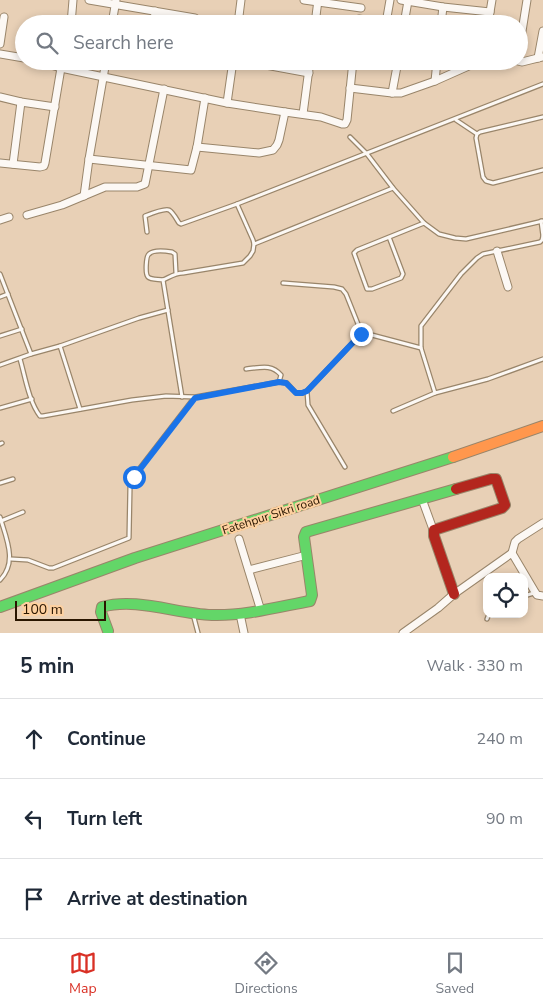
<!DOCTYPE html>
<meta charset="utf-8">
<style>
:root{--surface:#fff;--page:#f2f2f3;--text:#1f2937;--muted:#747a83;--line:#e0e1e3;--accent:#d93025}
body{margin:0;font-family:"Nunito Sans",sans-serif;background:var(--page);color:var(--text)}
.controls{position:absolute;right:15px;bottom:15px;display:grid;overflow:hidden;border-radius:10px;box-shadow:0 2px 8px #0003}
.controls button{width:45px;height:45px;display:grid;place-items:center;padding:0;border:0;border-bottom:1px solid var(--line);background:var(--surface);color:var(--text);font:25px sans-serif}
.scale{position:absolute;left:15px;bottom:12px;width:91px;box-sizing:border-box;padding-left:5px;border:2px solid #2a1600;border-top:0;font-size:14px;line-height:18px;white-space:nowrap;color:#2a1600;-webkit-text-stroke:4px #fed1a0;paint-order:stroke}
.stop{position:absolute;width:15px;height:15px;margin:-11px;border:4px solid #1a73e8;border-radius:50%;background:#fff}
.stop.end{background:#1a73e8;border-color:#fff;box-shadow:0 1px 5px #0008}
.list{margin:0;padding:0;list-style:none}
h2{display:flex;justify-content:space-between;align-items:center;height:65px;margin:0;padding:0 20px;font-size:21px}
h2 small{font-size:16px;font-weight:400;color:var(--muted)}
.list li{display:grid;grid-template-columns:32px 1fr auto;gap:15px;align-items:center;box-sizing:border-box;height:80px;padding:0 20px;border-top:1px solid var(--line)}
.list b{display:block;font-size:19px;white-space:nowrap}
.list em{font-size:16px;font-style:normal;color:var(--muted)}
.icon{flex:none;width:28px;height:28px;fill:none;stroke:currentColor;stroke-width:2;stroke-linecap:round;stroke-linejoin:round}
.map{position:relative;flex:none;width:543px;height:633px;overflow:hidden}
.search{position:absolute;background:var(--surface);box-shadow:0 2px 8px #0003;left:15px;right:15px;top:15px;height:55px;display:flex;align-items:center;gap:12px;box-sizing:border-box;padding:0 18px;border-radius:28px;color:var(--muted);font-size:19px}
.sheet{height:305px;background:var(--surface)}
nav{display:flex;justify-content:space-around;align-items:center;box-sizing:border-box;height:70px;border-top:1px solid var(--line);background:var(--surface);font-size:14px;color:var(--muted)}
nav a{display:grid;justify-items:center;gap:2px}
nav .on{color:var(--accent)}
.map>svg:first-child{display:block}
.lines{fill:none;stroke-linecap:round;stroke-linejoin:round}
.lane-casing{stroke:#99856a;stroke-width:5.5}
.street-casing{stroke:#99856a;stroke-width:9}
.fast-casing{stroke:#99856a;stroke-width:12}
.slow-casing{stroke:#99856a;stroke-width:12}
.jam-casing{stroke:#99856a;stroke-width:12}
.lane{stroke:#fcf8f4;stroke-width:3}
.street{stroke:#fcf8f4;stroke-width:7}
.fast{stroke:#63d668;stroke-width:10}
.slow{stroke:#ff974d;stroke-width:10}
.jam{stroke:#b3261e;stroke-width:10}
.route{stroke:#1a73e8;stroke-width:6}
.labels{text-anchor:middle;stroke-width:4;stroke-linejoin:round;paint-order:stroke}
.street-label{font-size:12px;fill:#2a1600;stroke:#fed1a0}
</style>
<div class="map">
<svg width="543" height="633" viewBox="0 0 543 633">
<rect width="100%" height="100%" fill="#e8d0b6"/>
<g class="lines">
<g class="lane-casing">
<g id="lane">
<path d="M543,117L480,132L477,134L476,138L483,177L486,181L493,183L543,170"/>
<path d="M456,120L477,134"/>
<path d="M350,137L367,154L393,188L424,223L439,234L455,238L466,239L543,221"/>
<path d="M237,204L543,84"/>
<path d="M541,221L543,236"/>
<path d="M147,232L145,216C150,214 165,208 169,210C173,212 177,220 179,223L181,224L237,204L253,240L254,244L253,251L250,256L243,263L183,273C175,273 170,277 163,280"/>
<path d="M389,237L403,274L401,278L372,289H367L354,253L357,250L424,223"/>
<path d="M254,244L393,188"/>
<path d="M176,273L175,254L172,252C166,251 154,249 149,254C146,256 145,274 148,277C151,280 159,279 163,280L182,397"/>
<path d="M0,274L31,354"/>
<path d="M283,283L334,287L342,289L346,294L362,334"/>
<path d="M0,297L8,294"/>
<path d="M0,336L22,329"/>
<path d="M60,346L80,409"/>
<path d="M20,359C25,376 29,402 40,416H43L132,400L166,396L195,397L279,382"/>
<path d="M0,365L31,354L60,346L139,318L168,310"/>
<path d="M246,369C259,368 271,363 281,375L279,382L287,383L296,393H303L307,391L361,334H368L421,348"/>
<path d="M307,391L308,405L345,467"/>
<path d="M435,393L488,379L543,359"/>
<path d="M0,408L32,399"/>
<path d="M393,411L435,393L421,348V326L461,274L477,258L483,254L540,242L542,240L543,236"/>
<path d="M0,444L2,443"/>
<path d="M0,483L13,479"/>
<path d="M0,517C6,538 18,562 0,580"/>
<path d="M1,521L23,512"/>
<path d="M11,559L28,560L49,568H53L129,538L130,487L133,477L194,398"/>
<path d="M524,596L534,593"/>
<path d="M193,614L198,633"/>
<path d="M487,619L489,614"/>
</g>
</g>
<g class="street-casing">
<g id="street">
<path d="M89,0L195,18L197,20L196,24"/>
<path d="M304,0L361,8"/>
<path d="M401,0L443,7L490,12"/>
<path d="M359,19L390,24"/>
<path d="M386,23L390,0"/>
<path d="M71,24L73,0"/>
<path d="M112,24L116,0"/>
<path d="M154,24L155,11"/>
<path d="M238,24L241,0"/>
<path d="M315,24L318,0"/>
<path d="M404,24L408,1"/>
<path d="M441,24L443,7"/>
<path d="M488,24L492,0"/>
<path d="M0,44L4,17"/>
<path d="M519,50L527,0"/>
<path d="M0,54L24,58"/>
<path d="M538,58L543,31"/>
<path d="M37,61L61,68L227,103L285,112L321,117L342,124H345L347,120L353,61"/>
<path d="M243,61L309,73"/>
<path d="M518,61L522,62L542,57"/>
<path d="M435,81L437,61"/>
<path d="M350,88L392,93H401L435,81L480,61"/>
<path d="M392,93L398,61"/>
<path d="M0,97L21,102L55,107"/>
<path d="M227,103L233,61"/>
<path d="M303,114L310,61"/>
<path d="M197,147L259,153L273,150L277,145L279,140L285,112"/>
<path d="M89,159L191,170L197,147L205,98"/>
<path d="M0,163L40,167L44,166L45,163L61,68"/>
<path d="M13,164L21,102"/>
<path d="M84,196L89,159L106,61"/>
<path d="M27,215L62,205L105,187H137L145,184L164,89"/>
<path d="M0,220L9,217"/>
<path d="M497,251L508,287"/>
<path d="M422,499L434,532"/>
<path d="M543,523L518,539L515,542L512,553L535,592L537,595L543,596"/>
<path d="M239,539L261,611"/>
<path d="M249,570L307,555"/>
<path d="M240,614L244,633"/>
<path d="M403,633L438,608L454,594L512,553"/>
</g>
</g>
<g class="fast-casing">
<g id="fast">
<path d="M0,607L135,558L453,457"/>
<path d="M108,631L101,612L102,607C136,597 177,614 212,615C245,616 278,607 310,601L312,595L304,537L306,532L456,489"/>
</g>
</g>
<g class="slow-casing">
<path id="slow" d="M453,457L543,426"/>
</g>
<g class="jam-casing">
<path id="jam" d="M454,594L434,536V530L502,508L505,505L496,479H491L456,489"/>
</g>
<use href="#lane" class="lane"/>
<use href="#street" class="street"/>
<use href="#fast" class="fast"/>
<use href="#slow" class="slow"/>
<use href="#jam" class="jam"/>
</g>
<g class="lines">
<path class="route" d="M134,477L195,398L279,382L286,383L296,393H302L307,391L361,334"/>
</g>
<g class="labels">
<g class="street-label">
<text transform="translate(271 515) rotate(-18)" y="4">Fatehpur Sikri road</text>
</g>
</g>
</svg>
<div class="controls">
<button><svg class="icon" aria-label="locate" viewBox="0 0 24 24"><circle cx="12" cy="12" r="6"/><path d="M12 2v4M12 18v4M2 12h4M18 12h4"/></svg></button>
</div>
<div class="scale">100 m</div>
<div class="stop" style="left:134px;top:477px"></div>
<div class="stop end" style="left:361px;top:334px"></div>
<div class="search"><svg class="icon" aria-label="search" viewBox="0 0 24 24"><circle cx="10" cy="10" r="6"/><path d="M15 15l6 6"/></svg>Search here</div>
</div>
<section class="sheet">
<h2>5 min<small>Walk · 330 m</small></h2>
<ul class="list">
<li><svg class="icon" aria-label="ahead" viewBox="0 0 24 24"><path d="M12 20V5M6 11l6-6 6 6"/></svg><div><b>Continue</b></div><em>240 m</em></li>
<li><svg class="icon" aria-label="left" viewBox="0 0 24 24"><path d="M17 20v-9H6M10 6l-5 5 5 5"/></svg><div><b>Turn left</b></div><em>90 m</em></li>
<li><svg class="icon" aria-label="arrive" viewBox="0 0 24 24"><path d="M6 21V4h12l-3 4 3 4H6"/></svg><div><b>Arrive at destination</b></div></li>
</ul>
</section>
<nav>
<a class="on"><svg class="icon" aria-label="map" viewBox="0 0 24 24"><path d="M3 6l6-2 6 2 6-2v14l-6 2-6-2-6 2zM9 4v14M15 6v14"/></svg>Map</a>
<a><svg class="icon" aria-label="directions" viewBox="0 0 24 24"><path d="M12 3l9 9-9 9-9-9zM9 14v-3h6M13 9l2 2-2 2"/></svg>Directions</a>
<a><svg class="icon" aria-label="saved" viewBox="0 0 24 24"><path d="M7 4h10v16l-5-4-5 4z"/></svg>Saved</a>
</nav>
